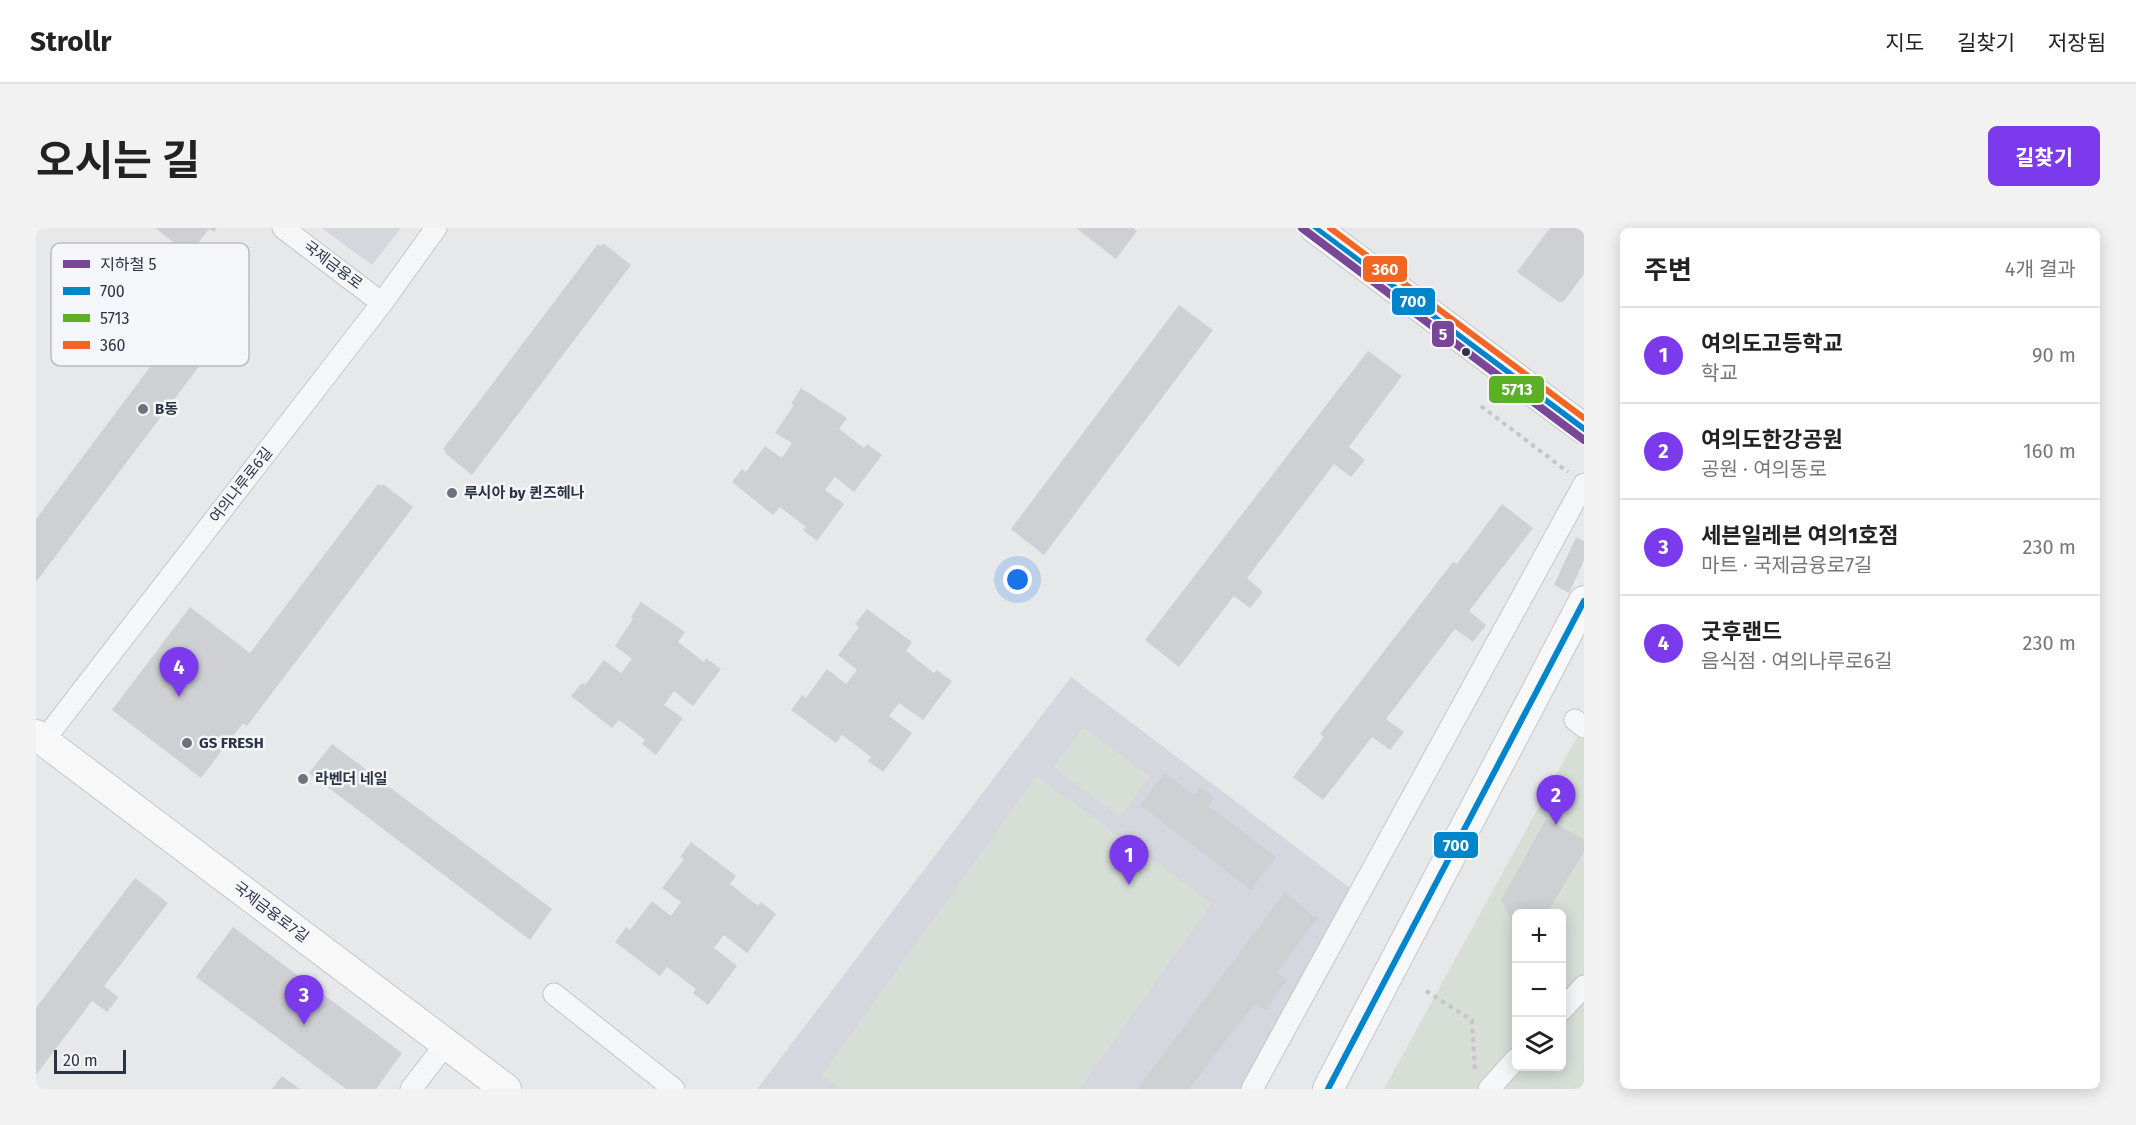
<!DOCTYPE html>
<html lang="ko">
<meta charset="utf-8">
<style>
:root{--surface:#fff;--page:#f2f2f2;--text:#222;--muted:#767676;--line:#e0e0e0;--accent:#7c3aed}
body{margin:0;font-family:"Fira Sans","Noto Sans KR",sans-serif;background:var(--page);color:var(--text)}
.controls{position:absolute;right:18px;bottom:18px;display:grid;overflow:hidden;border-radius:9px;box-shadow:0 3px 15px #0003}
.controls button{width:54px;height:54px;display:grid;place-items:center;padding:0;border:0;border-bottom:2px solid var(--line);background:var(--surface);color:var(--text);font:30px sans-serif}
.scale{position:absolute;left:18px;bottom:15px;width:72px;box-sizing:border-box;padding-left:6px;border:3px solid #2b3445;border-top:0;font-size:16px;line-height:21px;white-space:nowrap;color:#2b3445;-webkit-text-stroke:4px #f4f6f9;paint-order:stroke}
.you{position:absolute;left:982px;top:352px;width:21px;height:21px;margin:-15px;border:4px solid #fff;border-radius:50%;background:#1a73e8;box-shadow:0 0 0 9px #1a73e833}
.badge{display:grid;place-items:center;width:39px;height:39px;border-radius:50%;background:var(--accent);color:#fff;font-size:20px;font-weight:700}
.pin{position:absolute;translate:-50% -50px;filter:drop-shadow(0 2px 3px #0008)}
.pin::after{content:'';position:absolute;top:32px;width:21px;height:18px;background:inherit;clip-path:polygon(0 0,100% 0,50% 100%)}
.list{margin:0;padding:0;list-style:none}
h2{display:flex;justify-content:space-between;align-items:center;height:78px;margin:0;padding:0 24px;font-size:26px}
h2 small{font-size:20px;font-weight:400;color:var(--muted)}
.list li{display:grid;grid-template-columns:39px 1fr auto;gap:18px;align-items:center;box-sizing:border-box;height:96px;padding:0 24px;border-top:2px solid var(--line)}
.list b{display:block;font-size:22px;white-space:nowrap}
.list p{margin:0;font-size:20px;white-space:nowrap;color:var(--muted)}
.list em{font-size:20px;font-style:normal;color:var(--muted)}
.icon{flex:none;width:33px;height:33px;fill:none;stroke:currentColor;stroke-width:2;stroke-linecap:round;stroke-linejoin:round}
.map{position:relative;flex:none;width:1548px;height:861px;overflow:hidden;border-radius:9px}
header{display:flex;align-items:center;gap:36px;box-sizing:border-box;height:84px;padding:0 30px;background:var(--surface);border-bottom:2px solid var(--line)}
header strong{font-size:28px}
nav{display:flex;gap:33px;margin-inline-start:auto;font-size:21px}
.intro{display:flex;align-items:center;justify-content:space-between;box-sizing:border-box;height:144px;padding:0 36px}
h1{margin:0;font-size:42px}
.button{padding:15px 27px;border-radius:9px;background:var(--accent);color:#fff;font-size:21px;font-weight:700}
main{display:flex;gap:36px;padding:0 36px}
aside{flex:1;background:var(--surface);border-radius:9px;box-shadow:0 3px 15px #0003}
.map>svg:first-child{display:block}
.built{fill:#d4d7dd}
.green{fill:#d6ded6;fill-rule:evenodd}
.building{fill:#ced0d3}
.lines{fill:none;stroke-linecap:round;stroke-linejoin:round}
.street-casing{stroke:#c4c6c8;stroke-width:23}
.secondary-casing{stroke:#c4c6c8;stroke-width:32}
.path{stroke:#c5c6ca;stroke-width:4;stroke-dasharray:4.5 4.5;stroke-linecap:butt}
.street{stroke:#f5f6f7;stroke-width:21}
.secondary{stroke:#f8f8f8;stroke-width:30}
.bus-1-casing{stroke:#f4f6f9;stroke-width:10}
.bus-2-casing{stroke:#f4f6f9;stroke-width:10}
.bus-3-casing{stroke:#f4f6f9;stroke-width:10}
.bus-1{stroke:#0085ca;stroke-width:6}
.bus-2{stroke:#5bb025;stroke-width:6}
.bus-3{stroke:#f26522;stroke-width:6}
.metro-1-casing{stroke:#f4f6f9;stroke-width:12}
.metro-1{stroke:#794698;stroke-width:8}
.bus-dot{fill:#2b3445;stroke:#f4f6f9;stroke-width:2}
.poi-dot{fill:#6c737f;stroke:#f4f6f9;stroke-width:2}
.labels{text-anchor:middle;stroke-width:5;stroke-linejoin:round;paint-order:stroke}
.street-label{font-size:15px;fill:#2b3445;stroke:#f4f6f9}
.poi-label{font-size:15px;font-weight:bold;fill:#2b3445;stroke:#f4f6f9;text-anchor:start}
.key{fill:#f4f6f9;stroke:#b8bcc3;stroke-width:1.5}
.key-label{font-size:16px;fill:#2b3445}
.line-badge{stroke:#f4f6f9;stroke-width:2}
.badge-label{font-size:16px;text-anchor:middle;font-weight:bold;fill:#fff}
</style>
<header>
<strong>Strollr</strong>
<nav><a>지도</a><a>길찾기</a><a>저장됨</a></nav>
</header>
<div class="intro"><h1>오시는 길</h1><a class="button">길찾기</a></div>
<main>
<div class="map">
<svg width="1548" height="861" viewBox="0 0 1548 861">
<rect width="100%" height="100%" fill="#e6e8ea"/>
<g class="built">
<path d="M286,0H365L336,37Z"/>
<path d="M1035,449L1326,669L1219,861H721Z"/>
</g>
<g class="green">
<path d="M1548,497V861H1348L1541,509ZM1480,686H1526V838H1480Z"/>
<path d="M1047,499L1114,548L1084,589L1017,539Z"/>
<path d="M1000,548L1176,675L1044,861H805L786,847Z"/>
</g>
<g class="building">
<path d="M119,0H181L178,4L173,1L153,26Z"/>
<path d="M1040,0H1097L1101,3L1080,31Z"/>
<path d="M1514,0H1548V46L1528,73L1523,74L1481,44Z"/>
<path d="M567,15L595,37L436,247L409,225L410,224L407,221L562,16L565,18Z"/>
<path d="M183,47L214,71L0,354V291Z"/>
<path d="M1143,77L1177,102L1008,327L975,301Z"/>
<path d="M1332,123L1366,148L1313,219L1329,232L1315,249L1298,236L1211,350L1227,364L1214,380L1198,368L1143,439L1109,412Z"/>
<path d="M765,160L811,190L803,201L828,220L831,216L846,227L818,264L799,249L789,262L808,276L781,313L767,302L770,299L744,279L737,287L696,254L706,241L710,244L729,218L746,230L756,215L739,205L758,177L755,176Z"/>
<path d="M342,256L345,258L347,256L377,279L211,498L207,495L165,550L76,482L154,379L214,425Z"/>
<path d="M1466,276L1497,300L1433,383L1450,397L1437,414L1419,401L1350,491L1368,504L1354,522L1336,509L1287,572L1257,549L1288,509L1284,506L1417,334L1421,336Z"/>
<path d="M1540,309L1548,313V332L1533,365L1518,357Z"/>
<path d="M605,374L649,404L642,414L668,434L670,430L685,441L657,478L638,463L628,477L647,490L620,527L606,516L609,512L583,492L576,500L535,468L546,455L549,457L568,432L585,445L596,431L579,418L597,391L595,389Z"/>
<path d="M831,381L876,414L870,423L898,445L901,442L916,453L887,492L863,475L853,488L876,505L847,544L832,533L835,529L806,507L800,515L755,482L766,467L770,470L791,441L810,456L821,442L802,427L823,399L819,396Z"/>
<path d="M296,516L516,681L494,712L273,545Z"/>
<path d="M1129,545L1158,567L1164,559L1179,569L1173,578L1240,629L1215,662L1104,577Z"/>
<path d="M1510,591L1548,611V624L1510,686H1480V701L1465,672Z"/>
<path d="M655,614L700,648L694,656L722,678L725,674L740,686L711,725L688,707L678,720L701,738L672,777L657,765L660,761L631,739L624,748L579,714L590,699L594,702L616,673L635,688L645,674L626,660L648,631L644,629Z"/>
<path d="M99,650L132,675L68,758L82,769L76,778L71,784L56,773L0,847V780Z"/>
<path d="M1249,664L1278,689L1279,688L1282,690L1241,745L1251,752L1230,782L1219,775L1153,861H1101Z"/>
<path d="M197,699L366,825L340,861H310L160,749Z"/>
<path d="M246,848L264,861H236Z"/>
</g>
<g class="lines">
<g class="street-casing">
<g id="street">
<path d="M247,0L346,75"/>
<path d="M1539,492L1548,499"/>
<path d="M8,512L346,75L400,0"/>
<path d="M518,766L638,861"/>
<path d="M1526,782L1548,758"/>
<path d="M375,861L409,817"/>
<path d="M1216,861L1548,256"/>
<path d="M1453,861L1480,831"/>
</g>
</g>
<g class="secondary-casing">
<g id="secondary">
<path d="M1279,0L1548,201"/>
<path d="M0,507L470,861"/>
<path d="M1292,861L1548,373"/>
</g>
</g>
<g class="path">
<path d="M1445,178L1532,244"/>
<path d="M1390,763L1436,792L1439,844"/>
</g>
<use href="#street" class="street"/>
<use href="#secondary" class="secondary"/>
<g class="bus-1-casing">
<g id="bus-1">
<path d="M1279,0L1548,201"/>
<path d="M1292,861L1548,373"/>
</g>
</g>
<g class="bus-2-casing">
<path id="bus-2" d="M1274,7L1543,208"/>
</g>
<g class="bus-3-casing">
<path id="bus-3" d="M1294,0L1548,190"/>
</g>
<use href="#bus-1" class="bus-1"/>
<use href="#bus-2" class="bus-2"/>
<use href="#bus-3" class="bus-3"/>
<g class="metro-1-casing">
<path id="metro-1" d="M1266,0L1548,212"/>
</g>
<use href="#metro-1" class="metro-1"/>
</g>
<circle class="bus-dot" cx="1430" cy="124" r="5"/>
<g class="poi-dot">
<circle cx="107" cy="181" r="6"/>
<circle cx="416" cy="265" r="6"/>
<circle cx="151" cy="515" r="6"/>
<circle cx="267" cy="551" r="6"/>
</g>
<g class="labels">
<g class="street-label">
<text transform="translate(297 37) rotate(37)" y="5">국제금융로</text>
<text transform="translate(205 257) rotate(-52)" y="5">여의나루로6길</text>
<text transform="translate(235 684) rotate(37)" y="5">국제금융로7길</text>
</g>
<g class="poi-label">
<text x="119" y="186">B동</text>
<text x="428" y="270">루시아 by 퀸즈헤나</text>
<text x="163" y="520">GS FRESH</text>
<text x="279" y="556">라벤더 네일</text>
</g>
</g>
<rect x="15" y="15" width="198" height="123" rx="9" class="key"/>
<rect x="27" y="32" width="27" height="8" fill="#794698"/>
<rect x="27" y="59" width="27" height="8" fill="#0085ca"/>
<rect x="27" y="86" width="27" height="8" fill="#5bb025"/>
<rect x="27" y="113" width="27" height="8" fill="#f26522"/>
<g class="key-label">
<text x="64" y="42">지하철 5</text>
<text x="64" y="69">700</text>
<text x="64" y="96">5713</text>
<text x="64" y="123">360</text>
</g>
<g class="line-badge">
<rect x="1326" y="27" width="46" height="28" rx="6" fill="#f26522"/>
<rect x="1355" y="59" width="45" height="29" rx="6" fill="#0085ca"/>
<rect x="1395" y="92" width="24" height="28" rx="6" fill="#794698"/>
<rect x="1452" y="147" width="57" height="29" rx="6" fill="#5bb025"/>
<rect x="1397" y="603" width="46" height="28" rx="6" fill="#0085ca"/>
</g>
<g class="badge-label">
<text x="1349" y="47">360</text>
<text x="1377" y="79">700</text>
<text x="1407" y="112">5</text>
<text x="1481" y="167">5713</text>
<text x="1420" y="623">700</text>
</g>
</svg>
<div class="controls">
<button>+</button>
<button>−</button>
<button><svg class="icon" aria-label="layers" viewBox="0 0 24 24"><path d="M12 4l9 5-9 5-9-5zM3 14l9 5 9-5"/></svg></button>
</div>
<div class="scale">20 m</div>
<div class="you"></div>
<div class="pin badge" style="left:1093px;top:657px">1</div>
<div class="pin badge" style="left:1520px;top:597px">2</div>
<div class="pin badge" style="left:268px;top:797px">3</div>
<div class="pin badge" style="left:143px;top:469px">4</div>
</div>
<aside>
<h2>주변<small>4개 결과</small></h2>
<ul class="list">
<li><span class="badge">1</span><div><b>여의도고등학교</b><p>학교</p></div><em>90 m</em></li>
<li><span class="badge">2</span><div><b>여의도한강공원</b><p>공원 · 여의동로</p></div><em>160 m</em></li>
<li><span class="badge">3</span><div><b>세븐일레븐 여의1호점</b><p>마트 · 국제금융로7길</p></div><em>230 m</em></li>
<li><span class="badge">4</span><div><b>굿후랜드</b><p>음식점 · 여의나루로6길</p></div><em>230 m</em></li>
</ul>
</aside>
</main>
